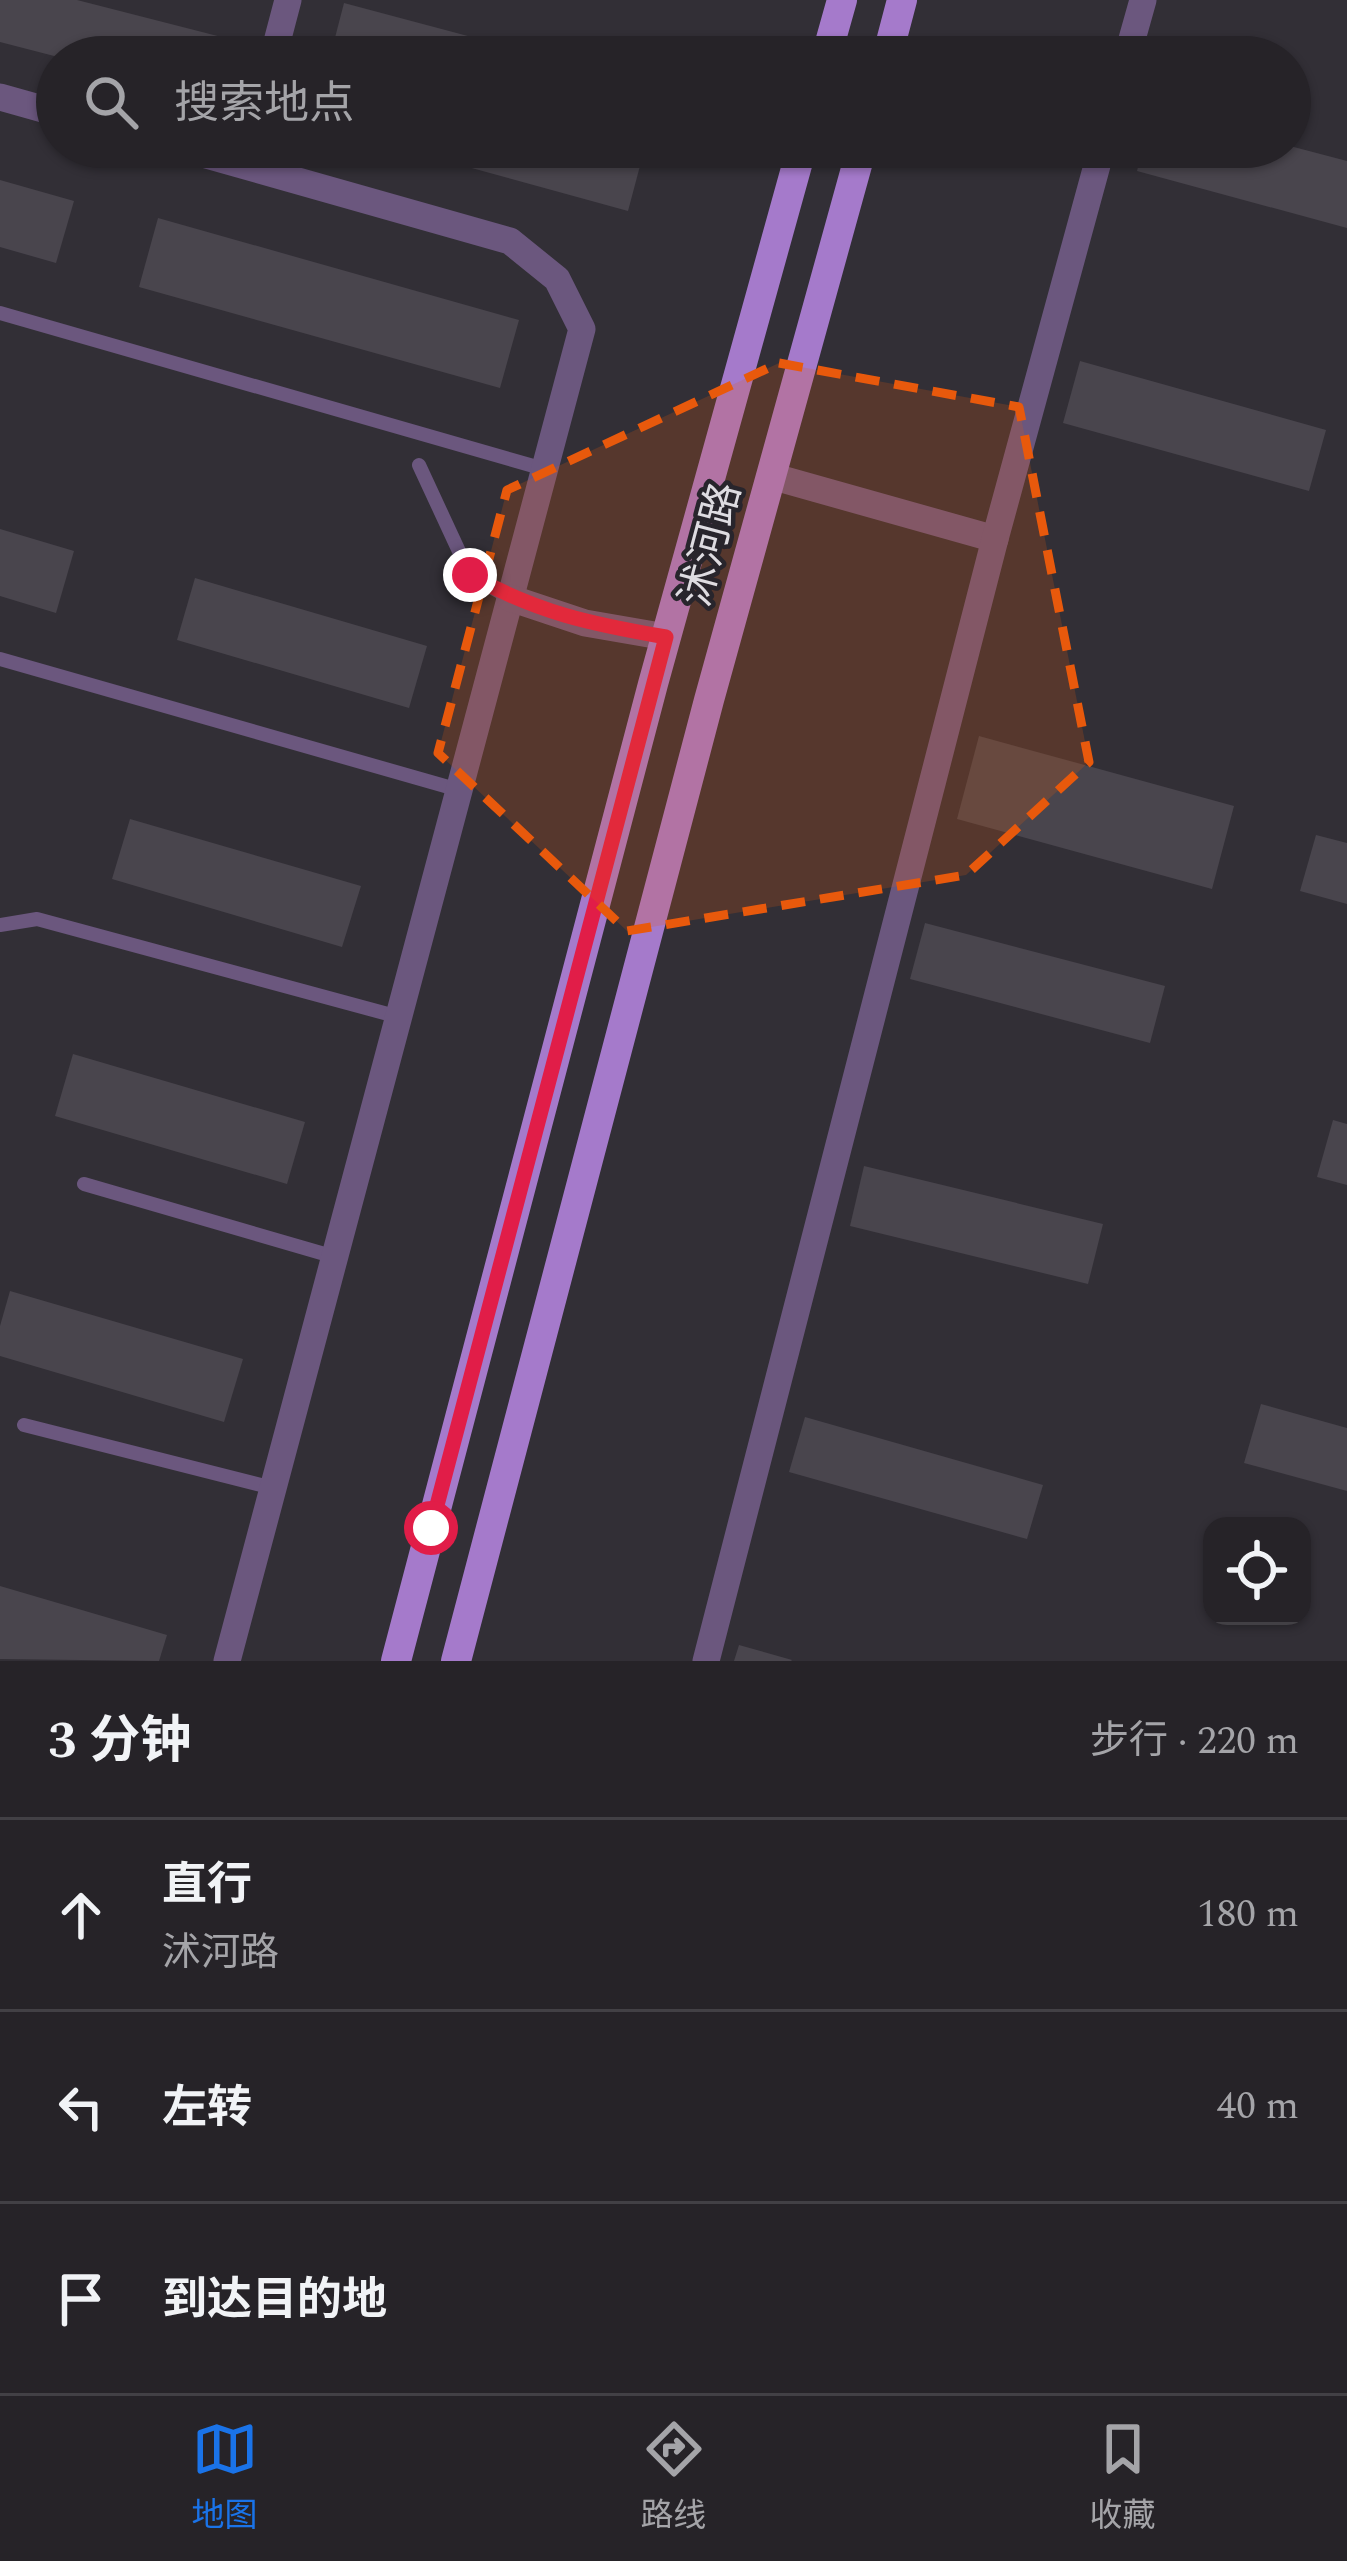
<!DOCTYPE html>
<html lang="zh">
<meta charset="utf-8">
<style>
:root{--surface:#262328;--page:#2e2b30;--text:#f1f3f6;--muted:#a4a4a8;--line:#424045;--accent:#1a73e8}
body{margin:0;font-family:Spectral,"Noto Sans SC",serif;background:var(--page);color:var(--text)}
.controls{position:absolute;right:36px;bottom:36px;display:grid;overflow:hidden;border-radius:24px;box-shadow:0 3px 9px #0004}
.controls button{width:108px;height:108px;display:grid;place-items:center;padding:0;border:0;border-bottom:3px solid var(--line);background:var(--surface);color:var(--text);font:60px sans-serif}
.stop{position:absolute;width:36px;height:36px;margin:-27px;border:9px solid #e11d48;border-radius:50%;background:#fff}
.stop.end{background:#e11d48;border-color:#fff;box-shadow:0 3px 12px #0008}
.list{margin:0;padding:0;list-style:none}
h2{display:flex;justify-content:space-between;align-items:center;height:156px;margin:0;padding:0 48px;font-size:51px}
h2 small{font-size:39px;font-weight:400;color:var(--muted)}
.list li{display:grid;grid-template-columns:78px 1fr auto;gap:36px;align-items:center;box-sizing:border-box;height:192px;padding:0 48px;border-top:3px solid var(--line)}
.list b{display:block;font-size:45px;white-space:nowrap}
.list p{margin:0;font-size:39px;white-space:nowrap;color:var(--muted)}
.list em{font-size:39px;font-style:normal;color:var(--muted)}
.icon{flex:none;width:66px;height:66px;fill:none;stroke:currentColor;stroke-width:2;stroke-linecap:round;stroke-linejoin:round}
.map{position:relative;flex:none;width:1347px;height:1661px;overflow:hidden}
.search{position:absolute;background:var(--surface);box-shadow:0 3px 9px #0004;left:36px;right:36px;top:36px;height:132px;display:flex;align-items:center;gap:30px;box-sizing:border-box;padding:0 42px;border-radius:66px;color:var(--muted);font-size:45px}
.sheet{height:732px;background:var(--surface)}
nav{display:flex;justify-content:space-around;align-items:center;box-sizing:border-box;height:168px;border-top:3px solid var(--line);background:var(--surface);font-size:33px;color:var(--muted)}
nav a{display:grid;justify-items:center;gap:6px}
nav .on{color:var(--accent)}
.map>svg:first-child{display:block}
.building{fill:#49454d}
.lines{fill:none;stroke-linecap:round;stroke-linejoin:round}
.lane{stroke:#6b577e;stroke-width:14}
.street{stroke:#6b577e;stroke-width:27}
.primary{stroke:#a57acb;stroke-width:30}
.route{stroke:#e11d48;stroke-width:15}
.marked{fill:#e8590c;fill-opacity:0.2;stroke:#e8590c;stroke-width:9;stroke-dasharray:24 15;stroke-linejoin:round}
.labels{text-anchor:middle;stroke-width:9;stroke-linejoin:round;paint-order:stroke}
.street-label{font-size:42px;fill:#dedce1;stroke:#28252c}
</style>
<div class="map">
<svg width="1347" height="1661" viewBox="0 0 1347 1661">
<rect width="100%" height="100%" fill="#322f36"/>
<g class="building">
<path d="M0,0H77L245,43L241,57H58L0,42Z"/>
<path d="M344,3L543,56V57H330Z"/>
<path d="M1290,146L1347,161V228L1137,171L1143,147Z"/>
<path d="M395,147H645L628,211Z"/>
<path d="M0,180L74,201L56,263L0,247Z"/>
<path d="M158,218L519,320L500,388L139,287Z"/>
<path d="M1080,361L1326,430L1309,491L1063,423Z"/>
<path d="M0,529L74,551L56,613L0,596Z"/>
<path d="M195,578L427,646L409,708L177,640Z"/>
<path d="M979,736L1234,806L1212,889L957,819Z"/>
<path d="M130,819L361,886L342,947L112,879Z"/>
<path d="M1316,835L1347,843V904L1300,891Z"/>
<path d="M925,923L1165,986L1150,1043L910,979Z"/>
<path d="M73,1054L305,1122L287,1184L55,1116Z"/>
<path d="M1333,1120L1347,1124V1185L1317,1177Z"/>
<path d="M864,1166L1103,1224L1088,1284L850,1226Z"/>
<path d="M10,1291L243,1359L224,1422L0,1356V1326Z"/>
<path d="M1261,1404L1347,1428V1491L1244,1463Z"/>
<path d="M805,1417L1043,1485L1027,1539L789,1472Z"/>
<path d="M0,1586L167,1635L159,1661L0,1659Z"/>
<path d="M739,1645L792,1660L791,1661H734Z"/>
</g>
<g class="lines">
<g class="lane">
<path d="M0,313L544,469"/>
<path d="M419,465L470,575L510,598"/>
<path d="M0,659L459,790"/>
<path d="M0,925L37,919L399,1017"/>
<path d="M84,1184L335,1257"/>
<path d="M24,1425L273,1488"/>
</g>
<g class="street">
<path d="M273,57L288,0"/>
<path d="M1127,57L1143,0"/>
<path d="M0,97L57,113"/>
<path d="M178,147L510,241L557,279L582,329L227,1661"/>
<path d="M771,476L995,539"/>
<path d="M510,598L585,623L666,637"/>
<path d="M706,1661L995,539L1102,147"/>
</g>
<g class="primary">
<path d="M826,57L842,0"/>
<path d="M887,57L902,0"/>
<path d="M396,1661L653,684L802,147"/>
<path d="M456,1661L709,700L862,147"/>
</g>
</g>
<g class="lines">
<path class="route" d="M431,1528L666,637C591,624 538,613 470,575"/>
</g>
<path class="marked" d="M779,363L1019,407L1089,762L966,875L627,931L438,753L507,490Z"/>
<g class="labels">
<g class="street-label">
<text transform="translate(709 544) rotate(-75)" y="15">沭河路</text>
</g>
</g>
</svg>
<div class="controls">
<button><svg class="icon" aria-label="locate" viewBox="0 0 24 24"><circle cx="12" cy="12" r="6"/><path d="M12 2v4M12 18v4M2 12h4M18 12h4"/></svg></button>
</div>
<div class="stop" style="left:431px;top:1528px"></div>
<div class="stop end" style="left:470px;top:575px"></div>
<div class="search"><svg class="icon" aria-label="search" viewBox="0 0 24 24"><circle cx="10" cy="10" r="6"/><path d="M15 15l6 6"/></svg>搜索地点</div>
</div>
<section class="sheet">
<h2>3 分钟<small>步行 · 220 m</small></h2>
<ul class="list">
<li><svg class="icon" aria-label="ahead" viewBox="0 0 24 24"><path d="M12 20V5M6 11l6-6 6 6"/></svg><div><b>直行</b><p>沭河路</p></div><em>180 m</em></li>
<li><svg class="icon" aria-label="left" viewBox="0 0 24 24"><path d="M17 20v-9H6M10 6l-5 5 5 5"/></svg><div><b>左转</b></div><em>40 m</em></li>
<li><svg class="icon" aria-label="arrive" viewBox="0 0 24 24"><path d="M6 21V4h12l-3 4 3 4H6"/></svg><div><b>到达目的地</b></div></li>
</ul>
</section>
<nav>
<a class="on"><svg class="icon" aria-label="map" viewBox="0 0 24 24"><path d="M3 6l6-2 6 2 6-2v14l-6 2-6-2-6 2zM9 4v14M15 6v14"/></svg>地图</a>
<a><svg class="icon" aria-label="directions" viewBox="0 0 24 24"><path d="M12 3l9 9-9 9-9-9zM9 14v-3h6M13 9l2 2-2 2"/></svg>路线</a>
<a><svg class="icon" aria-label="saved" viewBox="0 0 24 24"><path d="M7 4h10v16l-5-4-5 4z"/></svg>收藏</a>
</nav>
